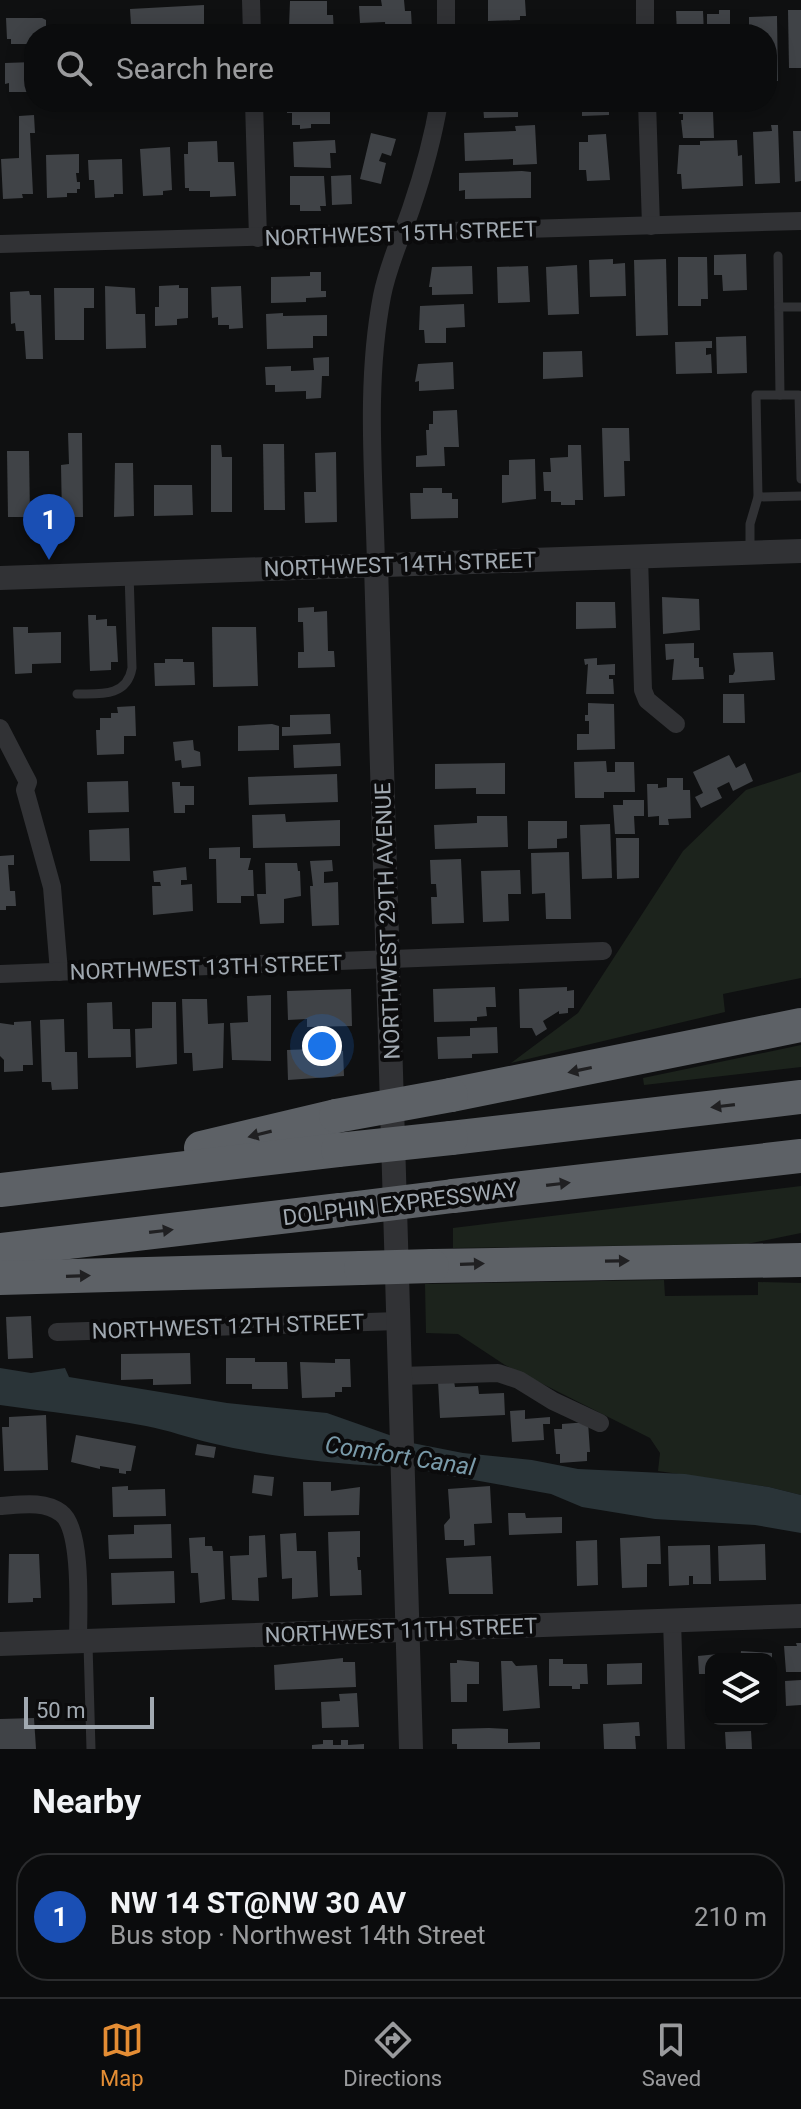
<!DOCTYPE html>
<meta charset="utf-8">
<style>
:root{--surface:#0b0c0d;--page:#141516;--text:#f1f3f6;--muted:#9a9b9d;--line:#2b2c2e;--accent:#e48d34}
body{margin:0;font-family:Roboto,sans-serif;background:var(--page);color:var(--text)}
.controls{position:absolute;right:24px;bottom:24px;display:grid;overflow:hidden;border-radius:16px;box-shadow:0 4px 20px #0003}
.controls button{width:72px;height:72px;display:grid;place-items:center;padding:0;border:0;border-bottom:2px solid var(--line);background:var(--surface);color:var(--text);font:40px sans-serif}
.scale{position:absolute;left:24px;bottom:20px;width:130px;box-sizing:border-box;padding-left:8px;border:4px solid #a1a9b1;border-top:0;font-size:22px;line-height:28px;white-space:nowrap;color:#a1a9b1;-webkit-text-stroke:6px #0b0b0c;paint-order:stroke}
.you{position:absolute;left:322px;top:1046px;width:28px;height:28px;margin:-20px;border:6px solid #fff;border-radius:50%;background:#1a73e8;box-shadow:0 0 0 12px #1a73e833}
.badge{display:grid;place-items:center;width:52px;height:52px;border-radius:50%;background:var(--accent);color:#fff;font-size:26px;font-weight:700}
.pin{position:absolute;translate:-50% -66px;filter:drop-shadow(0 2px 4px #0008)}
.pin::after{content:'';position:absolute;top:42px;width:28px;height:24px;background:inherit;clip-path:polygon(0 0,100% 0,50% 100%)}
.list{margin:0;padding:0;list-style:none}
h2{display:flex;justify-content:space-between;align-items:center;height:104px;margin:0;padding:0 32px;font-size:34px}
h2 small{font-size:26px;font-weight:400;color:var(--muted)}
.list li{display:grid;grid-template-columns:52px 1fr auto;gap:24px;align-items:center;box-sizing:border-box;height:128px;margin:0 16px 16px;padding:0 16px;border:2px solid var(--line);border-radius:32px}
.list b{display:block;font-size:30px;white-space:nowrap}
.list p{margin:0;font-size:26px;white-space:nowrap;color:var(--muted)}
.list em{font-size:26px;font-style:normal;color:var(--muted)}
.icon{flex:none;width:44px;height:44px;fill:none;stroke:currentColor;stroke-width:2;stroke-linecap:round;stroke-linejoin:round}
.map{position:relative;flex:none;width:801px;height:1749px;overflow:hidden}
.search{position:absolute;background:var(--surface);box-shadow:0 4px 20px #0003;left:24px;right:24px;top:24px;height:88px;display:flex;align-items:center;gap:20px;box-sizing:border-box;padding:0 28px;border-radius:32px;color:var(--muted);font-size:30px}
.sheet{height:248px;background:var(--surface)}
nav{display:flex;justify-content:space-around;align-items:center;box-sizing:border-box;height:112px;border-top:2px solid var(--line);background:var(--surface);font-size:22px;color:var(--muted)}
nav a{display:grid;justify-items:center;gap:4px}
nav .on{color:var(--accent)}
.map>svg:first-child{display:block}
.green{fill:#1c231c}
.water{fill:#2a3438}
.building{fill:#404347}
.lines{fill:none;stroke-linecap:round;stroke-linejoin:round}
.service{stroke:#313235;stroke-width:9}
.minor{stroke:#313235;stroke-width:18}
.tertiary{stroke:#313235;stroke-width:24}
.motorway{stroke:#5d6166;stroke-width:34}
.motorway-bridge{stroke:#5d6166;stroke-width:34}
.oneway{fill:#202022}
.labels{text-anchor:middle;stroke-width:8;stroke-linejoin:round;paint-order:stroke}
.street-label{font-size:22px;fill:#a1a9b1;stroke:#0b0b0c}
.water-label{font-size:24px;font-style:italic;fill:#7a9baa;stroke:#0b0b0c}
</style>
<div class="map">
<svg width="801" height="1749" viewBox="0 0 801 1749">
<rect width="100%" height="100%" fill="#0f1011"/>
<g class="green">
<path d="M801,772V978L723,994L725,1012L511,1063L578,1013L683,851L746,790Z"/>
<path d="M801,1045V1067L644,1085L643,1078Z"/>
<path d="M801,1186V1233L747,1244L453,1248V1228Z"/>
<path d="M664,1280L665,1296L758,1295V1282L801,1283V1495L769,1487L658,1471L660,1453L650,1438L505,1365L458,1334L426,1333L425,1284Z"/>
</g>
<path class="water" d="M0,1368L31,1373L65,1368L69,1377L227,1403L327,1413L412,1443L463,1453L532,1460L578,1469L685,1474L769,1487L801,1495V1533L755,1525L655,1519L582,1507L551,1494L435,1473L392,1462L387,1466C332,1464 265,1456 211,1443C189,1438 168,1430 146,1426C98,1417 49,1412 0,1405Z"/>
<g class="building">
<path d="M381,0H404L405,11H411L412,29H406V33L386,34L385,22L360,23L359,6H382Z"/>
<path d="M488,0H525L526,16H520V20L488,21Z"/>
<path d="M290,1H327V15H333L334,34H292V27H289Z"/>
<path d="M204,5V34H157V24L131,25L130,9Z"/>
<path d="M719,10H730V34H707V14H719Z"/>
<path d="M788,10H801V68H789Z"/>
<path d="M676,11H703L704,34H677Z"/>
<path d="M777,16L778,81H767V34H749V17Z"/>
<path d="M6,18H42L46,20V34H34V44H11V39H7Z"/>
<path d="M34,62V92H9V83L5,84V63Z"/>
<path d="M287,102H330V124H311V128L300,129V125H292V113H287Z"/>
<path d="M480,102H518V117L484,118L483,106H480Z"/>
<path d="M568,102H609V115L582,116V109L568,110Z"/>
<path d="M707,102L706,111H713L714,138H683L681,120H683V114H679L678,103Z"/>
<path d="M34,115L35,133H30L33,194H22L23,198L3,199L1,159L19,158V116Z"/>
<path d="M535,125L537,164L513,165V159L465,161L464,133L516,131L515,126Z"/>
<path d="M771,125H778L780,183L755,184L753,132L772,131Z"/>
<path d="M793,131H801V181L795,182Z"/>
<path d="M371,133L396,139L391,156L382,153L379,161L386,163L381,184L360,179Z"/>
<path d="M606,134L610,180L587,181L586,170H579V142H588V135Z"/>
<path d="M335,140L336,153H330L331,168L294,167L293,142Z"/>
<path d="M737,140L738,156L742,155L743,186L682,189L681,174H677L679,145H700V141Z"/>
<path d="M217,141L218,162H234L236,196L210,197V191H189V188H185L184,154H188V142Z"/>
<path d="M170,147L172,190L163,191V195L143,196L140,149Z"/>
<path d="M79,154V173H76L77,182H80V189H77V193H67V197L47,198L46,155Z"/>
<path d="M122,159L123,194H114V197L95,198L94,180H89L88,160Z"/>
<path d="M522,171L531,172V198L465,199V190L459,191V173Z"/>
<path d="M351,175L352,204L332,205L331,176Z"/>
<path d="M290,176H324L326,206H320L321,211H300V205H290Z"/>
<path d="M746,254L747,290L723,291L722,275H714V255Z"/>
<path d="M678,257H707L708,299H701V306H678Z"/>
<path d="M613,259V264L625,263L626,296L590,297L589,260Z"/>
<path d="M666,259L668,335L636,336L634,260Z"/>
<path d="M577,265L579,314L548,315L546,267Z"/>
<path d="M472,266L473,294L432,295V287H429L432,267Z"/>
<path d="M528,266L530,302L498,303L497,267Z"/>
<path d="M310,272H321V291H326V297L306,298V302L271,303V277L310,276Z"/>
<path d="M179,285V288H188V318L177,319V325L155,326V307H159V286Z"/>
<path d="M105,286L135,288L136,314H145L146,348L106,349Z"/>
<path d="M241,286L243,328L229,329V325H218V317L212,318L211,287Z"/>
<path d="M54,288H94V308H84V340H55Z"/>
<path d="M29,291L30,295H41L43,359H26L24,331H16L15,323L11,324L10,292Z"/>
<path d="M464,304L465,327L446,328V343H425L424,330H419L420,306Z"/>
<path d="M283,313V316L327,315V336H313V348L267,349L266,314Z"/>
<path d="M746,336L747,373L717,374L716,337Z"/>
<path d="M712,341V348H706V355L711,354L712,373L676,374L675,342Z"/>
<path d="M582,351L583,377L543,379V352Z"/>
<path d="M329,357V376H322L321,398L306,399V391L275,392V385H266L265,367L291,366V371L314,370L313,358Z"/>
<path d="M453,362L454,389L419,391V381L415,382L418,364Z"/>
<path d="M457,410L459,447H444L445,466L416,467V456L427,455L426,430H429V424H433V411Z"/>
<path d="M602,428H629L630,461H624L625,496L604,497Z"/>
<path d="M68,433H82L83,517H62L61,465L69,464Z"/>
<path d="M263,444H284L285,510H264Z"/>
<path d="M211,445H221L222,457H232V512H211Z"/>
<path d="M568,445H581L583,500H575V505H561V502H551V491H544L543,472H551L550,458L568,457Z"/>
<path d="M7,451H29L30,517H8Z"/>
<path d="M336,452L337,522L305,523L304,492H316L315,453Z"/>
<path d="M535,459L536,499L502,503V475H509V460Z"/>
<path d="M115,463H133L134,516L114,517Z"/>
<path d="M154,485H192L193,515L154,516Z"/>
<path d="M423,488H442V493H452V499H458V518L411,519L410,493H423Z"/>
<path d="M662,597L699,599L700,630L663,634Z"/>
<path d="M576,602H615L616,628L576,629Z"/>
<path d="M314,607V612L327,611L328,651H334L335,667L298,668V652H304L303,622H298V608Z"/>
<path d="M88,615H96V620L107,619V626H116L118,662H111V670L90,671Z"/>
<path d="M13,627H28V633L61,632V663L32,664V673L15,674Z"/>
<path d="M212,627H256L258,686L213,687Z"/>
<path d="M694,643V658H699V667H703L704,679L672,680L674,659L666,660L665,644Z"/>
<path d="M773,652L775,680L729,683V675H733L735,671L733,653Z"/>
<path d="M597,658V665L615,664V675H609V679H613L614,694H586L588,664L585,665L584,659Z"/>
<path d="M165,659H183V662H194L195,685L155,686L154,663H165Z"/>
<path d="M723,694H744L745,723H723Z"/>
<path d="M588,703L614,704L615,749L577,750V734H589V721H585V715H588Z"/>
<path d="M135,706L136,736H124V754L97,755L96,730H100V718H111V713H118L117,707Z"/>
<path d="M330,714L331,734L282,736V727H290V715Z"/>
<path d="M272,724L279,726V750L238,751V726Z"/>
<path d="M193,740L194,750L200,752L201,766L182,768L181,760L175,761L173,742Z"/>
<path d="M340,743L341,766L294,768L293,745Z"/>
<path d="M729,755L736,768L745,763L753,781L733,791L729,782L717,788L722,798L701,808L695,797L703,793L693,772Z"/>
<path d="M606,761L607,772H615V762H634L635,792H604V798H575L574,762Z"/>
<path d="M505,763V794H476V788L435,789V764Z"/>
<path d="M337,774L338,802L249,805L248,777Z"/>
<path d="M667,778H683V790H690L691,818L668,819L669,825H659V816L648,817L647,784H658V788L667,787Z"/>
<path d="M128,781L129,812L88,813L87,782Z"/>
<path d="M172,782H180V786H194V805H185V813H174Z"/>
<path d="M623,800H644V816H634L635,834H615L613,805H623Z"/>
<path d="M285,814L286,822L340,820V846L253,848L252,815Z"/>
<path d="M477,816H507L508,847L435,849L434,825L477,823Z"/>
<path d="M528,821H567V838L557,839V848L528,849Z"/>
<path d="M610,824L612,878L582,879L580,825Z"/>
<path d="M129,828L130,861H90L89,830Z"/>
<path d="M616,838H639V878L617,879Z"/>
<path d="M240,847V858H251L248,870H253L254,896H241V903H217L216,859H209V848Z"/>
<path d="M569,852L571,919H546L545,893L532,894L531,853Z"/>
<path d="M14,855V865H8L10,891H15L16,906H6V910H0V856Z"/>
<path d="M461,859L464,923L432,924L431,897H437L436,884H431L430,860Z"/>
<path d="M332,860L333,871L324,872V883L338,882L339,925L312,926L310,886H313L310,861Z"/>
<path d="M265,863H297L298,871H300L301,896L284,899V923L260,924L257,894H266Z"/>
<path d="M186,867L187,880H181V885L192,884L193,911L153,915L152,886H161L160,882H154L153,871Z"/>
<path d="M520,870L521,894H508L509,921L483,922L481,871Z"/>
<path d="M495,987L496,1007H486L487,1016L477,1017V1021L434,1022L433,989Z"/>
<path d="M567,987V991L574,990V1008H568V1013L559,1014V1011L543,1021L547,1029L536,1036L532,1028H520L519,989Z"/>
<path d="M351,989L352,1026L307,1027V1019L288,1020L287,991Z"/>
<path d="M271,995V1061L232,1060L230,1023L248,1022L247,996Z"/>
<path d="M182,999H207L208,1024L224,1023L223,1068L193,1071L192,1053H184Z"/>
<path d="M112,1002L113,1029H130L131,1057L88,1058L87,1003Z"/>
<path d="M152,1002H176L177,1064L136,1068L135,1029L152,1028Z"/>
<path d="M64,1019L65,1052H77L78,1089L52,1090L51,1082H42L40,1020Z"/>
<path d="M31,1021L33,1065H23V1071L4,1072V1060L0,1056V1023L14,1025V1022Z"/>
<path d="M497,1027L498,1053L472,1054V1058L438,1059L437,1037L470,1036V1028Z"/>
<path d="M313,1049V1052L343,1051L344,1076L288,1080L287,1050Z"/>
<path d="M31,1316L33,1358L8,1359L6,1317Z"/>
<path d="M190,1353L191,1384L153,1385V1379L121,1380V1354Z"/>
<path d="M226,1358H255V1362H287L288,1389H252V1384H226Z"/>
<path d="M335,1359H350L351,1387H342V1392H335V1397L302,1398L300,1362L335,1363Z"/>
<path d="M438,1381H454L455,1387L478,1386L479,1394L504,1393L505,1415L440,1418Z"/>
<path d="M525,1410V1419L550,1417V1424H543L544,1440L512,1442L510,1411Z"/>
<path d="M46,1415L48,1470L4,1471L2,1427H9V1417Z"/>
<path d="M588,1422L590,1452H587V1461L560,1463V1454H556L554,1429H562V1424Z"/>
<path d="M76,1435L136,1446L131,1471H126V1474L119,1473V1469L100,1466V1469L71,1462Z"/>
<path d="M197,1444L216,1447L214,1458L195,1455Z"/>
<path d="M254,1475L274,1477L272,1496L252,1493Z"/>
<path d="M303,1482H331V1491L360,1487L359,1515L304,1516Z"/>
<path d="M128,1486V1490L165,1489L166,1516L113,1517L112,1487Z"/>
<path d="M490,1486L492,1523L474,1524L475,1545L464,1546V1540H445L444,1525L450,1518L448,1489Z"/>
<path d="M508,1513H525L526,1518L562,1517V1533L509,1535Z"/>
<path d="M171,1524L172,1558L109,1559L108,1535L134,1534V1525Z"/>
<path d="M360,1531V1557H357L358,1570H361L362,1595L330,1596L328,1532Z"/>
<path d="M296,1533L297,1551H316L318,1597L292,1599V1578L282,1579L280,1534Z"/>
<path d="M265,1535L267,1577L258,1578L259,1601L232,1600L230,1556L249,1555V1536Z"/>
<path d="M660,1536L661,1564H647V1587L622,1588L620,1538Z"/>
<path d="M205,1537V1546H212L213,1551H223L225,1599L200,1603L198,1573H191L189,1538Z"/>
<path d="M597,1540L598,1585L577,1586L576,1541Z"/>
<path d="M765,1544L766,1580L719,1581L718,1546Z"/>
<path d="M710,1545L711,1584H693V1576H689V1585L669,1586L668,1546Z"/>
<path d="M9,1554H39L41,1598H33V1602L8,1603Z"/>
<path d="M491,1556L493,1594H449L446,1558Z"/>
<path d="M174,1571L175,1603L112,1605L111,1573Z"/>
<path d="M796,1643H801V1672H786L784,1646H797Z"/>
<path d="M741,1651L772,1653V1659H740Z"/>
<path d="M728,1653V1659H711V1674H699L698,1656Z"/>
<path d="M343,1658V1662H355L356,1687L275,1690L274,1665Z"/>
<path d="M549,1659H563V1664H587L588,1684H580V1689H572V1686H549Z"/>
<path d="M457,1660L479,1662V1684H467V1702H451L450,1663H457Z"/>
<path d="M501,1661H512L516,1666L537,1665L540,1708L503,1711Z"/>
<path d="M642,1663V1684L607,1685V1664Z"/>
<path d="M801,1680V1705L786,1706L785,1681Z"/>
<path d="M357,1693L359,1727L322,1728L321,1702L340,1701L339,1694Z"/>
<path d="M34,1718L36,1749H0V1719Z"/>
<path d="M639,1722L640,1736H635L636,1749H604L603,1724Z"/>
<path d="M489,1728L508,1729V1743L540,1742V1749H457V1744H452V1729Z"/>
<path d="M751,1731L752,1749H726L725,1732Z"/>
<path d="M323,1740H333V1745H341V1740H348V1745L364,1744V1749H312V1745L323,1744Z"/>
</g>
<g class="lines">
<g class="service">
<path d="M778,256L780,395"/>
<path d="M779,307H801"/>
<path d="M758,497L801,496"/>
<path d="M750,550V524L758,497L756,395H799L801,479"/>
<path d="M77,694C100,694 127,697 132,668L129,573"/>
<path d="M88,1644L91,1749"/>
</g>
<g class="minor">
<path d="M251,0L252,34"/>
<path d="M645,0V34"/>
<path d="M446,34V0"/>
<path d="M254,102L258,238"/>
<path d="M647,102L651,226"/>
<path d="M0,244L801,221"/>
<path d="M639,556L643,690L647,700L676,724"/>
<path d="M376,565C374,475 365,385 382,296C388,265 401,238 411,209C423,174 433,138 439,102"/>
<path d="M0,728L28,782L25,790L52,887L59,972"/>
<path d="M0,974L603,951"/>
<path d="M57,1332L398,1321"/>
<path d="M400,1376L498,1373L519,1380L553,1401L600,1423"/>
<path d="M0,1506C19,1505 44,1500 61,1513C83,1529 78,1614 78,1641"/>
<path d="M672,1620L676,1749"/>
</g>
<g class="tertiary">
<path d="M376,565L411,1749"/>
<path d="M0,578L801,551"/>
<path d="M0,1644L801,1616"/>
</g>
<g class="motorway">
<path d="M451,1095L801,1025"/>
<path d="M451,1138L801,1097"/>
<path d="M201,1148L336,1116"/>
<path d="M0,1190L338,1150"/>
<path d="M453,1196L801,1156"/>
<path d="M0,1250L340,1210"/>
<path d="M432,1266L801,1260"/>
<path d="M0,1278L361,1268"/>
</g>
<g class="motorway-bridge">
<path d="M336,1116L451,1095"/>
<path d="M338,1150L451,1138"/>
<path d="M340,1210L453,1196"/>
<path d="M361,1268L432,1266"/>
</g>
</g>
<defs><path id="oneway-solid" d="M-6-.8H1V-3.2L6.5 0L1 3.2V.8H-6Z" transform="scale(2)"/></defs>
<g class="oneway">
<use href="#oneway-solid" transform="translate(580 1070) rotate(168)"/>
<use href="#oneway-solid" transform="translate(723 1106) rotate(173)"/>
<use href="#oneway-solid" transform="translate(260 1134) rotate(166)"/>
<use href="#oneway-solid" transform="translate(558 1184) rotate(-7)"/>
<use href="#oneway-solid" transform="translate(161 1231) rotate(-7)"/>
<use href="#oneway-solid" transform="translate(617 1261) rotate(-1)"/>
<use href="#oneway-solid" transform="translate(472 1264) rotate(-2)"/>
<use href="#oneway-solid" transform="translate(78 1276) rotate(-2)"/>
</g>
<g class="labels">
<g class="street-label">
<text transform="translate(401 233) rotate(-2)" y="8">NORTHWEST 15TH STREET</text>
<text transform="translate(400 564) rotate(-2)" y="8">NORTHWEST 14TH STREET</text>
<text transform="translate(387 921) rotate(-92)" y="8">NORTHWEST 29TH AVENUE</text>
<text transform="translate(206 967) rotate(-2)" y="8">NORTHWEST 13TH STREET</text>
<text transform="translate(400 1203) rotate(-7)" y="8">DOLPHIN EXPRESSWAY</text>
<text transform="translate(228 1326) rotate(-2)" y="8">NORTHWEST 12TH STREET</text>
<text transform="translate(401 1630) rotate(-2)" y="8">NORTHWEST 11TH STREET</text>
</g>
<g class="water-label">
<text transform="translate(400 1456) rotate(9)" y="8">Comfort Canal</text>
</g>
</g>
</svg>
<div class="controls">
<button><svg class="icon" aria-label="layers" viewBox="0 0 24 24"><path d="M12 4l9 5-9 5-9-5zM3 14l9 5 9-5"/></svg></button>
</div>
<div class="scale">50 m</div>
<div class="you"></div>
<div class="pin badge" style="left:49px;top:560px;background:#1a4fb4">1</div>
<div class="search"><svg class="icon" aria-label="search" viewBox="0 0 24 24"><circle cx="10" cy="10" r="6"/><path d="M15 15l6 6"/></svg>Search here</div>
</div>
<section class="sheet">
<h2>Nearby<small></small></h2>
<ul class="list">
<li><span class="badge" style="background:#1a4fb4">1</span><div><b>NW 14 ST@NW 30 AV</b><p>Bus stop · Northwest 14th Street</p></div><em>210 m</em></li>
</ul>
</section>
<nav>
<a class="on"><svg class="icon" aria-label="map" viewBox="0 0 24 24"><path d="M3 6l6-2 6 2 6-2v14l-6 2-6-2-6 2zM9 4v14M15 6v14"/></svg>Map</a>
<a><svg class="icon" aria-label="directions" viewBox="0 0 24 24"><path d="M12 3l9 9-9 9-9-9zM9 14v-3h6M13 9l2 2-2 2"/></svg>Directions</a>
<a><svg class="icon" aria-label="saved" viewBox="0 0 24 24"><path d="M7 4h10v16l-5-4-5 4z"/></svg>Saved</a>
</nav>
